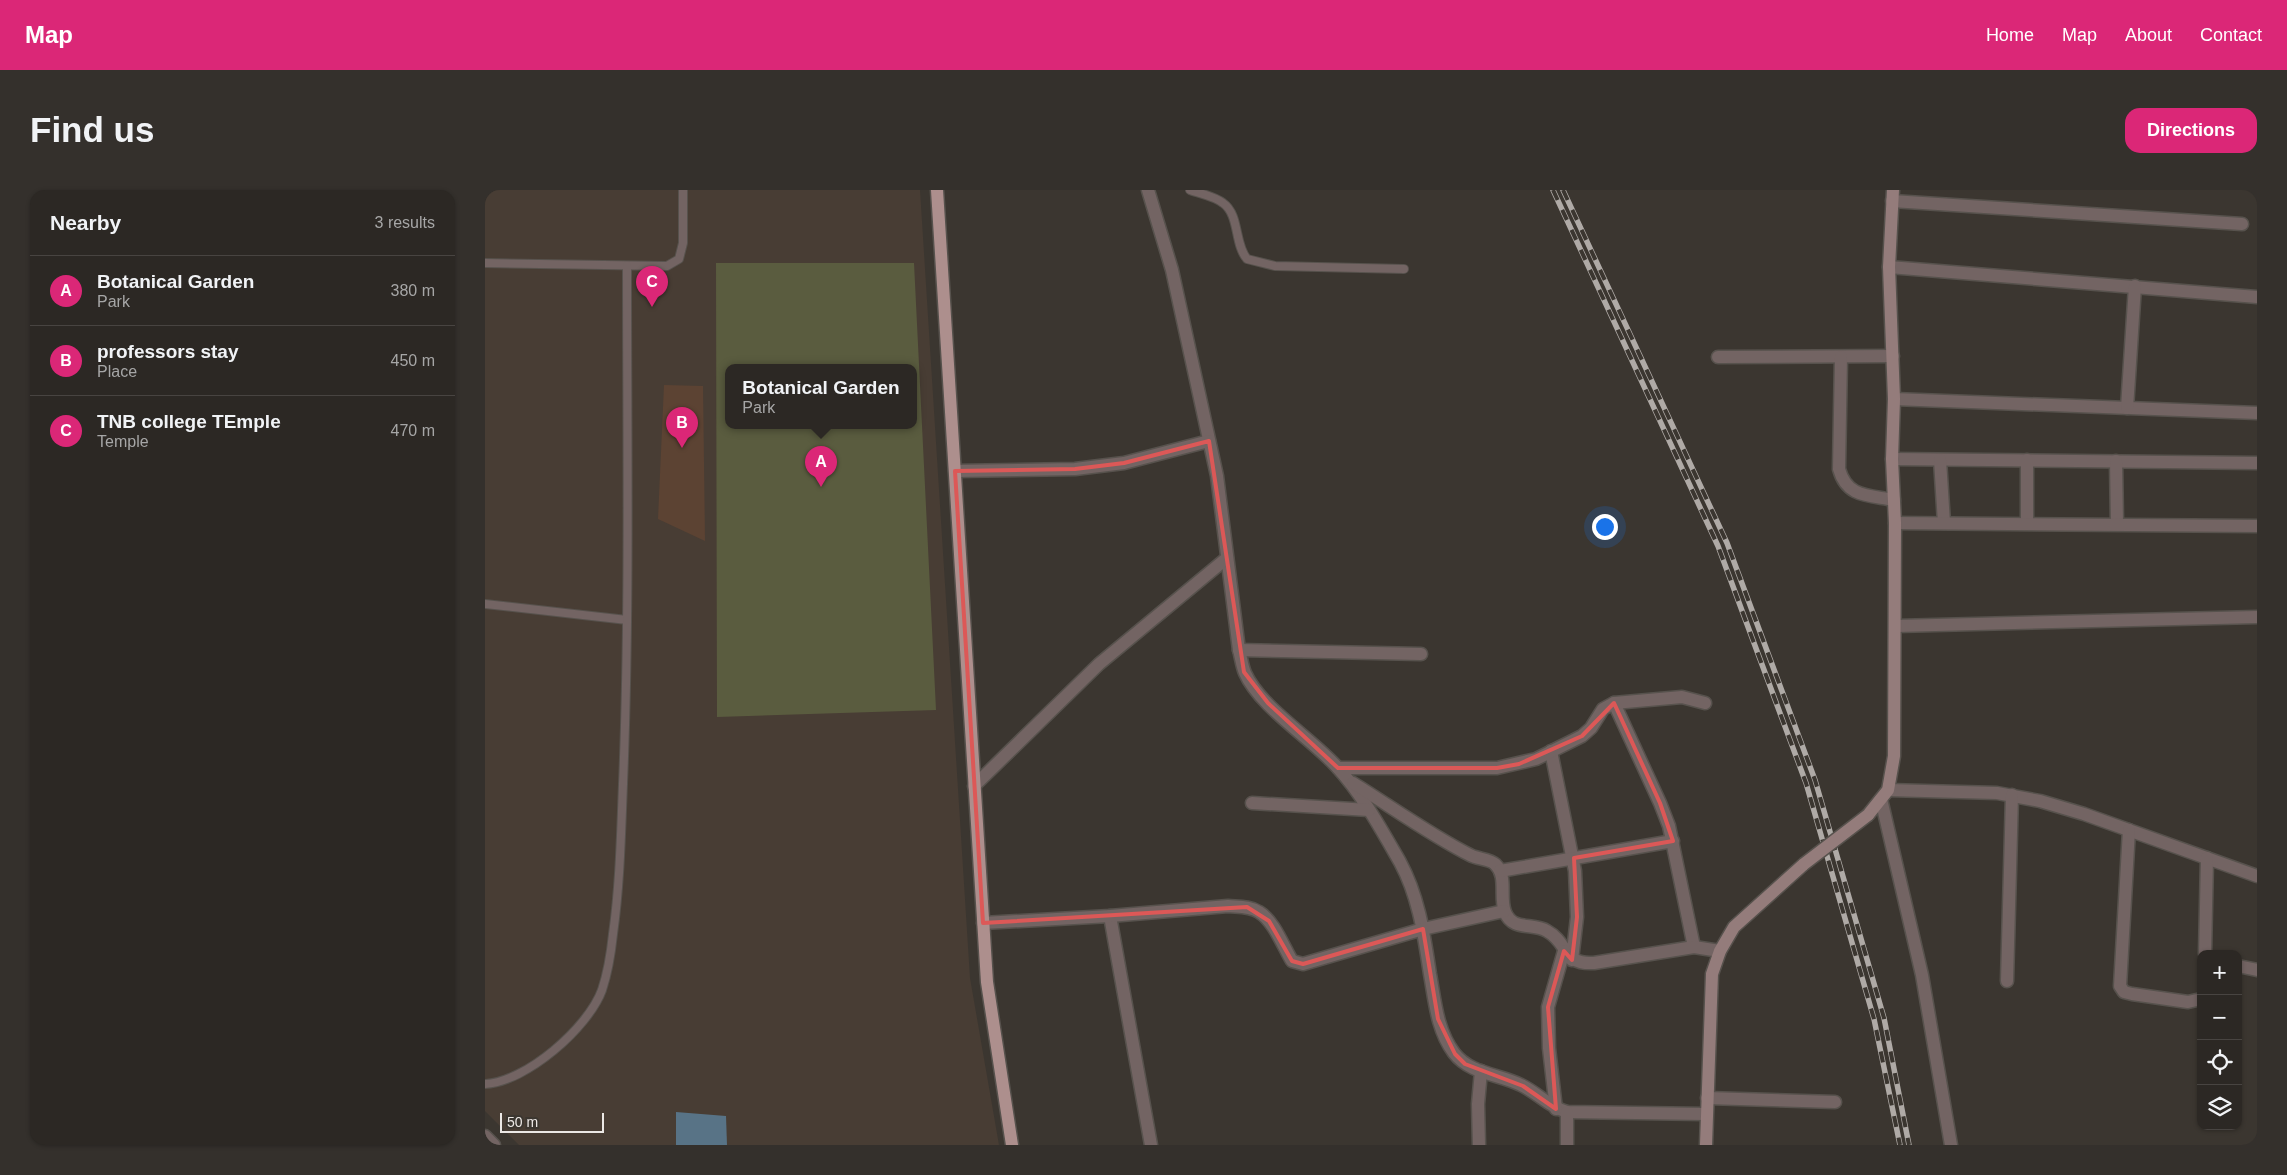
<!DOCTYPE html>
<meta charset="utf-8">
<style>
:root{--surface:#2c2824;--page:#34302c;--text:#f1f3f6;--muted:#a6a6a6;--line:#484441;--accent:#db2777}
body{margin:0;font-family:Helvetica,sans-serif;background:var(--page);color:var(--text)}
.controls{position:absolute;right:15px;bottom:15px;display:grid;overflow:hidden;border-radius:10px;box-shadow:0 1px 4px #0004}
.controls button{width:45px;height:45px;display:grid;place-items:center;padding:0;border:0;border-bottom:1px solid var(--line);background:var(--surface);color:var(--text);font:25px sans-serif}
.scale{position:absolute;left:15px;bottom:12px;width:104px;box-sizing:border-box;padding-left:5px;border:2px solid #ece8e5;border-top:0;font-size:14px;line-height:18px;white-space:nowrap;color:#ece8e5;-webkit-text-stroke:4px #3b3630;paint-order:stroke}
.you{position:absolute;left:1119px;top:336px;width:18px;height:18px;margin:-12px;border:4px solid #fff;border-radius:50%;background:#1a73e8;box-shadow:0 0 0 8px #1a73e833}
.badge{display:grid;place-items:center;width:32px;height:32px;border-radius:50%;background:var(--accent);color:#fff;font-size:16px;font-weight:700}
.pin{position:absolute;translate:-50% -41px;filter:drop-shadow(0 1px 2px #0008)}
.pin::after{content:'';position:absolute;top:26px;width:18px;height:15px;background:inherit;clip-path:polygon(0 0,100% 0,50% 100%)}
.popup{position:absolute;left:240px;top:174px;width:192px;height:65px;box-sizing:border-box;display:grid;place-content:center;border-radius:10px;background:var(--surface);filter:drop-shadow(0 1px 4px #0005);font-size:16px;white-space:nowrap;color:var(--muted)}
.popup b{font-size:19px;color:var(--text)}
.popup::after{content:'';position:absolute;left:50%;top:100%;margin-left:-10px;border:10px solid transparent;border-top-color:var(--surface)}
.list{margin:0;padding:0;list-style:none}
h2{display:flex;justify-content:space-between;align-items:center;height:65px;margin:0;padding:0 20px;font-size:21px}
h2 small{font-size:16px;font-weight:400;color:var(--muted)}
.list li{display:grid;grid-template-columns:32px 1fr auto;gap:15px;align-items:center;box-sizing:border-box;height:70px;padding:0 20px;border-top:1px solid var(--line)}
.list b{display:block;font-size:19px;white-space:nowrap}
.list p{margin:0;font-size:16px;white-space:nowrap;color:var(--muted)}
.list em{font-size:16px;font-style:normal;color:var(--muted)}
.icon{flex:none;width:28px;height:28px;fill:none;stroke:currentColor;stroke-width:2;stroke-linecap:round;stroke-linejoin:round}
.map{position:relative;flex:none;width:1772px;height:955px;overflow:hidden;border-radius:15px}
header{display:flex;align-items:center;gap:30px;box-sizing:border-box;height:70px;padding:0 25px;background:var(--accent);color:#fff}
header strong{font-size:24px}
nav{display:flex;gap:28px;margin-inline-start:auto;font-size:18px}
.intro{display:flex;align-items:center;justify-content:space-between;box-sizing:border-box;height:120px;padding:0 30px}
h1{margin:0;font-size:35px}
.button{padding:12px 22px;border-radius:15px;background:var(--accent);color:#fff;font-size:18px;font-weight:700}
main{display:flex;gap:30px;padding:0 30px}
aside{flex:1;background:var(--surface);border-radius:15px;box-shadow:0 1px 4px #0004}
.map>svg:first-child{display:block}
.built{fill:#483d34;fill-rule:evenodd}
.green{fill:#5a5c3f;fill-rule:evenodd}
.water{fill:#587386}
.building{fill:#5c4333}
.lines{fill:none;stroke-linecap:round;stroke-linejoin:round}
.lane-casing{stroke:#57524d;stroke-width:10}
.street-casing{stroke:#57524d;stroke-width:15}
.secondary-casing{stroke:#57524d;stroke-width:15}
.primary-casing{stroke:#57524d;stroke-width:15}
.lane{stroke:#736463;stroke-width:8}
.street{stroke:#736463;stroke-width:12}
.secondary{stroke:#947c7b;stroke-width:12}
.primary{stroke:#ad8f8d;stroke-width:12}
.rail-casing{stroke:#afaaa6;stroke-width:5.5}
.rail{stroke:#3b3630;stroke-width:4;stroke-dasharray:11;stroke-linecap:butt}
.secondary-bridge-casing{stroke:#57524d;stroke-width:15;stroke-linecap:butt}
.secondary-bridge{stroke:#947c7b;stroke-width:12}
.marked{fill:none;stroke:#dc5857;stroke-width:4;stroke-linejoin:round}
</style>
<header>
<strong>Map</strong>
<nav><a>Home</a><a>Map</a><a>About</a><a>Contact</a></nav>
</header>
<div class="intro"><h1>Find us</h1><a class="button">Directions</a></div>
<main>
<aside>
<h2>Nearby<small>3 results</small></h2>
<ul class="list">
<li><span class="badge">A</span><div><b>Botanical Garden</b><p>Park</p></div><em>380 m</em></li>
<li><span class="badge">B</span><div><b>professors stay</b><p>Place</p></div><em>450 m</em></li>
<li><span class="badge">C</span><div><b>TNB college TEmple</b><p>Temple</p></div><em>470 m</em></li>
</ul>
</aside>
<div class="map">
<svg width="1772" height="955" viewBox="0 0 1772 955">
<rect width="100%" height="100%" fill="#3b3630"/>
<path class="built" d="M0,0H435L485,788L514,955H34L0,921ZM244,178H428V236H244Z"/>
<path class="green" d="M231,73H429L451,520L232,527ZM244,178H428V236H244Z"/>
<path class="water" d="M191,922L241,926L242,955H191Z"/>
<path class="building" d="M179,195L218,196L220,351L173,329Z"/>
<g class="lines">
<g class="lane-casing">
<g id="lane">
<path d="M705,0C716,4 729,6 738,13C755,25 749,54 762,69L790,76L919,79"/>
<path d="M0,73L182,76L194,69L198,53V0"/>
<path d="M0,414L142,430"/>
<path d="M0,894C41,892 103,838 117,800C123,782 126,763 128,744C135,694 136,644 138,594C145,421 142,248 142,76"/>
</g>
</g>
<g class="street-casing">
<g id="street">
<path d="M663,0L687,80L732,286L754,460C756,467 757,476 760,483C775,517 826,548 852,577C877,604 896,639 915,672C934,707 939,745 945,784C950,812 952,840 969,863C985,884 1014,884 1036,895C1053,903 1064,917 1082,922L1221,924"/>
<path d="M1407,11L1757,34"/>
<path d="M1404,77L1772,107"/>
<path d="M1233,167L1408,166"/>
<path d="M1356,167L1354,279C1362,308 1384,305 1409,310"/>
<path d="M1409,209L1772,223"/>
<path d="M1642,218L1650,96"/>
<path d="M1407,269L1772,273"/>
<path d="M1455,270L1459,333"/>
<path d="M1542,270V333"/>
<path d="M1631,271L1632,334"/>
<path d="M470,281L590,279L639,273L724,251"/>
<path d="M1410,333L1772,336"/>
<path d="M1411,436L1772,427"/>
<path d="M754,460L936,464"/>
<path d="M1129,513L1175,613L1184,636L1209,757"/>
<path d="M1066,561L1090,681L1092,727L1087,770"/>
<path d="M853,578H1012L1051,569L1097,546L1106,538L1118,519L1129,513L1197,507L1220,513"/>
<path d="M868,593C905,616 947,646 985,665C992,669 1005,669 1010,674C1023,686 1014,707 1020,722C1028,742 1048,732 1062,741C1084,753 1077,775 1109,773L1209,757L1235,761"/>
<path d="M489,596L614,474L742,368"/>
<path d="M1403,600L1512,603L1555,611L1599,624L1772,686"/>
<path d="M1396,609L1437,785L1466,955"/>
<path d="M767,613L884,620"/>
<path d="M1644,640L1635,796L1639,802L1647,804L1703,812L1716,809"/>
<path d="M1015,681L1188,651"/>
<path d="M625,726L666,955"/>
<path d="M498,733L625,726L743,716C753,717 765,716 774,722C789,731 798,756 807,771L818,774L938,739L1019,721"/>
<path d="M1720,764L1722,668"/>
<path d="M1753,776L1772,780"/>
<path d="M1522,791L1527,605"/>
<path d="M1222,908L1350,912"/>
<path d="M1071,919L1064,858L1063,817L1079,761"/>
<path d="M1082,922V955"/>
<path d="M0,946L9,955"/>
<path d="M994,955L993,914L996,881"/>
</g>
</g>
<g class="secondary-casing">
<g id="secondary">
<path d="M1383,625L1403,600L1409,566L1410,333L1407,269L1409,209L1404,77L1408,0"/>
<path d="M1221,955L1227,784L1235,761L1249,737L1319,674"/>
</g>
</g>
<g class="primary-casing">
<path id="primary" d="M452,0L502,792L527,955"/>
</g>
<use href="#lane" class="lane"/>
<use href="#street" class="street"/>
<use href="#secondary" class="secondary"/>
<use href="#primary" class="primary"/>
<g class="rail-casing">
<g id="rail">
<path d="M1068,0L1233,356L1321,593L1389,829L1415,955"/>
<path d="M1078,0L1242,353L1330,590L1399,828L1424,955"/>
</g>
</g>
<use href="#rail" class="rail"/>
<g class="secondary-bridge-casing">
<path id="secondary-bridge" d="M1319,674L1383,625"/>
</g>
<use href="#secondary-bridge" class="secondary-bridge"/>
</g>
<path class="marked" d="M724,251L759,482L783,513L853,578H1012L1034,574L1097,546L1129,513L1175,613L1188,651L1089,668L1092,727L1087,770L1079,761L1063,817L1071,919L1038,896L980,874L970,864L953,829L938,739L818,774L807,771L784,731L762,717L498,733L470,281L590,279L639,273Z"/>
</svg>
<div class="controls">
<button>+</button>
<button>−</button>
<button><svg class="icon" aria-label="locate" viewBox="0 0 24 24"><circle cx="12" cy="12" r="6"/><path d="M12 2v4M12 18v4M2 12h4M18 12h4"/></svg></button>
<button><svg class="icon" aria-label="layers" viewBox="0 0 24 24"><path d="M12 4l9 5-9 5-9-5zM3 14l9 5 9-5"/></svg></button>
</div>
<div class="scale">50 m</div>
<div class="you"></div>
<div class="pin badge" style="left:336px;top:297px">A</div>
<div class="popup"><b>Botanical Garden</b>Park</div>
<div class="pin badge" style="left:197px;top:258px">B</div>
<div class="pin badge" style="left:167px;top:117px">C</div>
</div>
</main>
